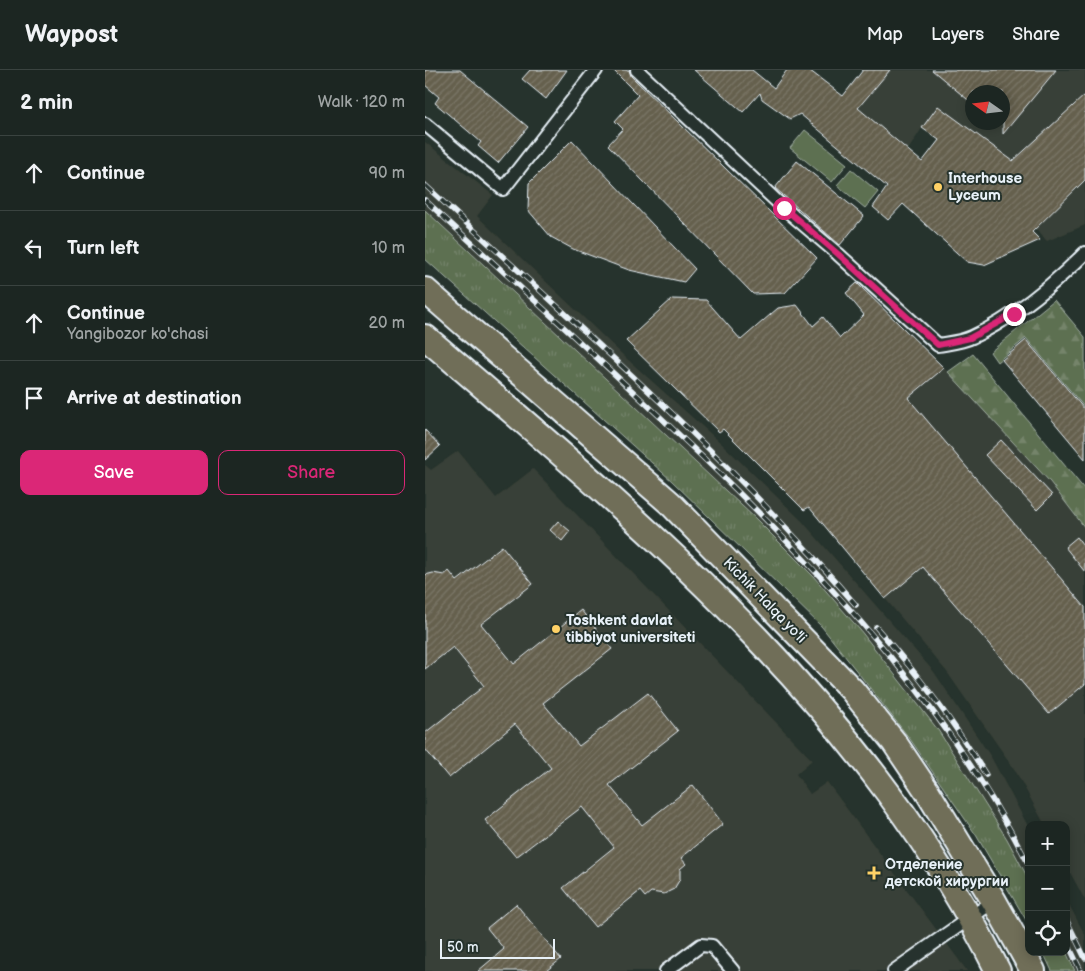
<!DOCTYPE html>
<meta charset="utf-8">
<style>
:root{--surface:#1c2622;--page:#29322f;--text:#f1f3f6;--muted:#a0a5a5;--line:#3a4340;--accent:#db2777}
body{margin:0;font-family:"Balsamiq Sans",sans-serif;background:var(--page);color:var(--text)}
.controls{position:absolute;right:15px;bottom:15px;display:grid;overflow:hidden;border-radius:10px;box-shadow:0 2px 12px #0003}
.controls button{width:45px;height:45px;display:grid;place-items:center;padding:0;border:0;border-bottom:1px solid var(--line);background:var(--surface);color:var(--text);font:25px sans-serif}
.compass{position:absolute;left:540px;top:15px;width:45px;height:45px;border-radius:50%;background:var(--surface);box-shadow:0 2px 12px #0003;rotate:284deg}
.scale{position:absolute;left:15px;bottom:12px;width:115px;box-sizing:border-box;padding-left:5px;border:2px solid #e8f1f8;border-top:0;font-size:14px;line-height:18px;white-space:nowrap;color:#e8f1f8;-webkit-text-stroke:4px #26332d;paint-order:stroke}
.stop{position:absolute;width:15px;height:15px;margin:-11px;border:4px solid #db2777;border-radius:50%;background:#fff}
.stop.end{background:#db2777;border-color:#fff;box-shadow:0 1px 5px #0008}
.list{margin:0;padding:0;list-style:none}
h2{display:flex;justify-content:space-between;align-items:center;height:65px;margin:0;padding:0 20px;font-size:21px}
h2 small{font-size:16px;font-weight:400;color:var(--muted)}
.list li{display:grid;grid-template-columns:32px 1fr auto;gap:15px;align-items:center;box-sizing:border-box;height:75px;padding:0 20px;border-top:1px solid var(--line)}
.list b{display:block;font-size:19px;white-space:nowrap}
.list p{margin:0;font-size:16px;white-space:nowrap;color:var(--muted)}
.list em{font-size:16px;font-style:normal;color:var(--muted)}
.actions{display:flex;gap:10px;padding:15px 20px}
.actions a{flex:1;padding:11px 0;border:1px solid var(--accent);border-radius:10px;text-align:center;font-size:18px;color:var(--accent)}
.actions .main{background:var(--accent);color:#fff}
.icon{flex:none;width:28px;height:28px;fill:none;stroke:currentColor;stroke-width:2;stroke-linecap:round;stroke-linejoin:round}
.map{position:relative;flex:none;width:660px;height:901px;overflow:hidden}
header{display:flex;align-items:center;gap:30px;box-sizing:border-box;height:70px;padding:0 25px;background:var(--surface);border-bottom:1px solid var(--line)}
header strong{font-size:24px}
nav{display:flex;gap:28px;margin-inline-start:auto;font-size:18px}
main{display:flex}
aside{flex:1;background:var(--surface)}
.map>svg:first-child{display:block}
.built{fill:#394037;fill-rule:evenodd}
.grass{fill:url(#grass-tufts);stroke:#a2b0a4}
.forest{fill:url(#forest-firs);stroke:#a2b0a4}
.park{fill:#5d6f51;stroke:#a2b0a4}
.building{fill:url(#building-hatch);stroke:#e8f1f8}
.lines{fill:none;stroke-linecap:round;stroke-linejoin:round}
.street-casing{stroke:#e8f1f8;stroke-width:16}
.highway-casing{stroke:#e8f1f8;stroke-width:28}
.street{stroke:#26332d;stroke-width:12}
.highway{stroke:#706e59;stroke-width:24}
.rail-casing{stroke:#e8f1f8;stroke-width:5.5}
.rail{stroke:#26332d;stroke-width:4;stroke-dasharray:11;stroke-linecap:butt}
.route{stroke:#db2777;stroke-width:6}
.poi-dot{fill:#ffd166;stroke:#26332d;stroke-width:2}
.labels{text-anchor:middle;stroke-width:4;stroke-linejoin:round;paint-order:stroke}
.poi-label{font-size:15px;font-weight:bold;fill:#e8f1f8;stroke:#26332d;text-anchor:start}
.street-label{font-size:15px;fill:#e8f1f8;stroke:#26332d}
</style>
<header>
<strong>Waypost</strong>
<nav><a>Map</a><a>Layers</a><a>Share</a></nav>
</header>
<main>
<aside>
<h2>2 min<small>Walk · 120 m</small></h2>
<ul class="list">
<li><svg class="icon" aria-label="ahead" viewBox="0 0 24 24"><path d="M12 20V5M6 11l6-6 6 6"/></svg><div><b>Continue</b></div><em>90 m</em></li>
<li><svg class="icon" aria-label="left" viewBox="0 0 24 24"><path d="M17 20v-9H6M10 6l-5 5 5 5"/></svg><div><b>Turn left</b></div><em>10 m</em></li>
<li><svg class="icon" aria-label="ahead" viewBox="0 0 24 24"><path d="M12 20V5M6 11l6-6 6 6"/></svg><div><b>Continue</b><p>Yangibozor ko'chasi</p></div><em>20 m</em></li>
<li><svg class="icon" aria-label="arrive" viewBox="0 0 24 24"><path d="M6 21V4h12l-3 4 3 4H6"/></svg><div><b>Arrive at destination</b></div></li>
</ul>
<div class="actions"><a class="main">Save</a><a>Share</a></div>
</aside>
<div class="map">
<svg width="660" height="901" viewBox="0 0 660 901">
<defs>
<pattern id="grass-tufts" width="24" height="20" patternUnits="userSpaceOnUse" patternTransform="scale(1.25)"><rect width="24" height="20" fill="#5d6f51"/><path d="M3 7l-1-3M5 7V3M7 7l1-3M15 17l-1-3M17 17v-4M19 17l1-3" fill="none" stroke="#74846b"/></pattern>
<pattern id="forest-firs" width="22" height="20" patternUnits="userSpaceOnUse" patternTransform="scale(1.25)"><rect width="22" height="20" fill="#5d6f51"/><path d="M5 1l3.5 6h-7zM16 11l3.5 6h-7z" fill="#74846b"/></pattern>
<pattern id="building-hatch" width="6" height="6" patternUnits="userSpaceOnUse" patternTransform="scale(1.25)"><rect width="6" height="6" fill="#65604e"/><path d="M-1 1l2-2M0 6l6-6M5 7l2-2" fill="none" stroke="#7b7768"/></pattern>
</defs>
<rect width="100%" height="100%" fill="#26332d"/>
<filter id="ink" filterUnits="userSpaceOnUse"><feTurbulence type="fractalNoise" baseFrequency=".02" numOctaves="2"/><feDisplacementMap in="SourceGraphic" scale="10" xChannelSelector="R" yChannelSelector="G"/><feConvolveMatrix kernelMatrix="1 2 1 2 8 2 1 2 1" color-interpolation-filters="sRGB"/></filter>
<g filter="url(#ink)">
<g class="built">
<path d="M438,0H660V155L622,171L544,91L497,58L483,80L418,26ZM548,22H578V52H548Z"/>
<path d="M0,72L68,125L52,146L201,288L297,374L377,451L509,602L566,687L604,758V810L582,769L471,604L388,506L331,449L0,140Z"/>
<path d="M247,229L281,230L316,270L353,238L372,235L388,256L398,247L415,268L425,258L483,328L519,298L625,412L660,459V830L641,795V755H620L590,700L522,602L384,438L379,440L299,359L294,362L201,271Z"/>
<path d="M33,381L71,428L108,399L387,690L371,704L385,724L402,712L542,901H0V395L6,400Z"/>
<path d="M641,829L660,865V901H650L641,882Z"/>
</g>
<g class="grass">
<path d="M0,140L331,449L388,506L435,560L513,660L582,769L604,810V855L551,765L485,669L397,557L247,411L0,189Z"/>
<path d="M618,882H641L650,901H627Z"/>
</g>
<g class="forest">
<path d="M629,230L660,267V338L601,268L572,292L565,282Z"/>
<path d="M548,284L660,420V458L625,412L523,302Z"/>
</g>
<g class="park">
<path d="M380,60L422,94L407,112L365,78Z"/>
<path d="M426,99L453,122L440,138L412,115Z"/>
</g>
<g class="building">
<path d="M0,0H35L103,57L73,93L53,76L56,72L10,33L14,27L0,15Z"/>
<path d="M105,0H142L121,29L97,9Z"/>
<path d="M188,0H204L206,6L392,188L360,223L328,224L183,75L198,59L190,51L213,25Z"/>
<path d="M269,0H327L349,18L362,0H384L418,26L438,0H465L433,38L497,92L514,70L497,58L513,36L588,91L660,25V110L607,162L615,170L559,195L542,192L478,134L463,150L448,137L462,117L375,44L365,49L337,29L335,23L318,42Z"/>
<path d="M507,0H631L578,64V22H548V34Z"/>
<path d="M147,70L270,199L259,212L204,200L148,179L126,167L103,140L104,113Z"/>
<path d="M372,91L439,146L415,175L350,118Z"/>
<path d="M432,213L519,298L483,328L660,537V614L624,644L498,497L460,529L384,437L379,440L298,359L294,362L201,271L247,229L281,230L316,270L353,238L372,235L388,256L398,247L415,268L439,245L421,223Z"/>
<path d="M601,270L660,340V389L577,290Z"/>
<path d="M0,360L15,376L0,390Z"/>
<path d="M576,370L627,425L612,440L560,385Z"/>
<path d="M133,451L145,461L137,471L125,460Z"/>
<path d="M652,467L660,478V502L640,477Z"/>
<path d="M77,476L108,514L56,554L89,594L156,540L187,579L118,633L154,676L223,623L253,661L184,715L217,755L268,715L298,754L256,788L261,794L255,799V809L249,819L239,824L226,822L220,827L215,821L170,857L138,818L189,777L157,737L91,787L60,750L126,698L90,654L24,708L0,679V663L59,616L28,577L0,599V505L8,503L19,505L24,501L32,511Z"/>
<path d="M91,834L136,889L121,901H53L79,879L62,858Z"/>
</g>
<g class="lines">
<g class="street-casing">
<g id="street">
<path d="M212,0L359,138L413,184L513,275C524,273 537,272 547,267C590,247 627,216 660,183"/>
<path d="M0,54L78,119L171,0"/>
<path d="M241,901L276,875L287,876L308,901"/>
<path d="M469,901L569,831"/>
</g>
</g>
<g class="highway-casing">
<g id="highway">
<path d="M0,220L245,433L427,620L469,672L502,721L569,831L608,901"/>
<path d="M0,267C219,454 442,638 573,901"/>
</g>
</g>
<use href="#street" class="street"/>
<use href="#highway" class="highway"/>
<g class="rail-casing">
<g id="rail">
<path d="M0,115C147,251 300,383 431,535"/>
<path d="M0,130C99,221 199,311 296,405C416,523 526,643 604,795"/>
<path d="M451,557C492,603 529,652 561,705"/>
<path d="M641,849L660,888"/>
<path d="M641,870L656,901"/>
</g>
</g>
<use href="#rail" class="rail"/>
</g>
</g>
<g class="lines" filter="url(#ink)">
<path class="route" d="M359,138L413,184L513,275L545,268L589,244"/>
</g>
<g class="poi-dot">
<circle cx="513" cy="117" r="5"/>
<circle cx="131" cy="559" r="5"/>
<path d="M446.5 795.5h5v5h5v5h-5v5h-5v-5h-5v-5h5z"/>
</g>
<g class="labels">
<g class="poi-label">
<text x="523" y="113">Interhouse<tspan x="523" dy="17">Lyceum</tspan></text>
<text x="141" y="555">Toshkent davlat<tspan x="141" dy="17">tibbiyot universiteti</tspan></text>
<text x="460" y="799">Отделение<tspan x="460" dy="17">детской хирургии</tspan></text>
</g>
<g class="street-label">
<text transform="translate(340 530) rotate(46)" y="5">Kichik Halqa yo'li</text>
</g>
</g>
</svg>
<div class="controls">
<button>+</button>
<button>−</button>
<button><svg class="icon" aria-label="locate" viewBox="0 0 24 24"><circle cx="12" cy="12" r="6"/><path d="M12 2v4M12 18v4M2 12h4M18 12h4"/></svg></button>
</div>
<svg class="compass" viewBox="-18 -18 36 36"><path d="M0-13l5 13h-10z" fill="#e53935"/><path d="M0 13l5-13h-10z" fill="#a0a5a5"/></svg>
<div class="scale">50 m</div>
<div class="stop" style="left:359px;top:138px"></div>
<div class="stop end" style="left:589px;top:244px"></div>
</div>
</main>
